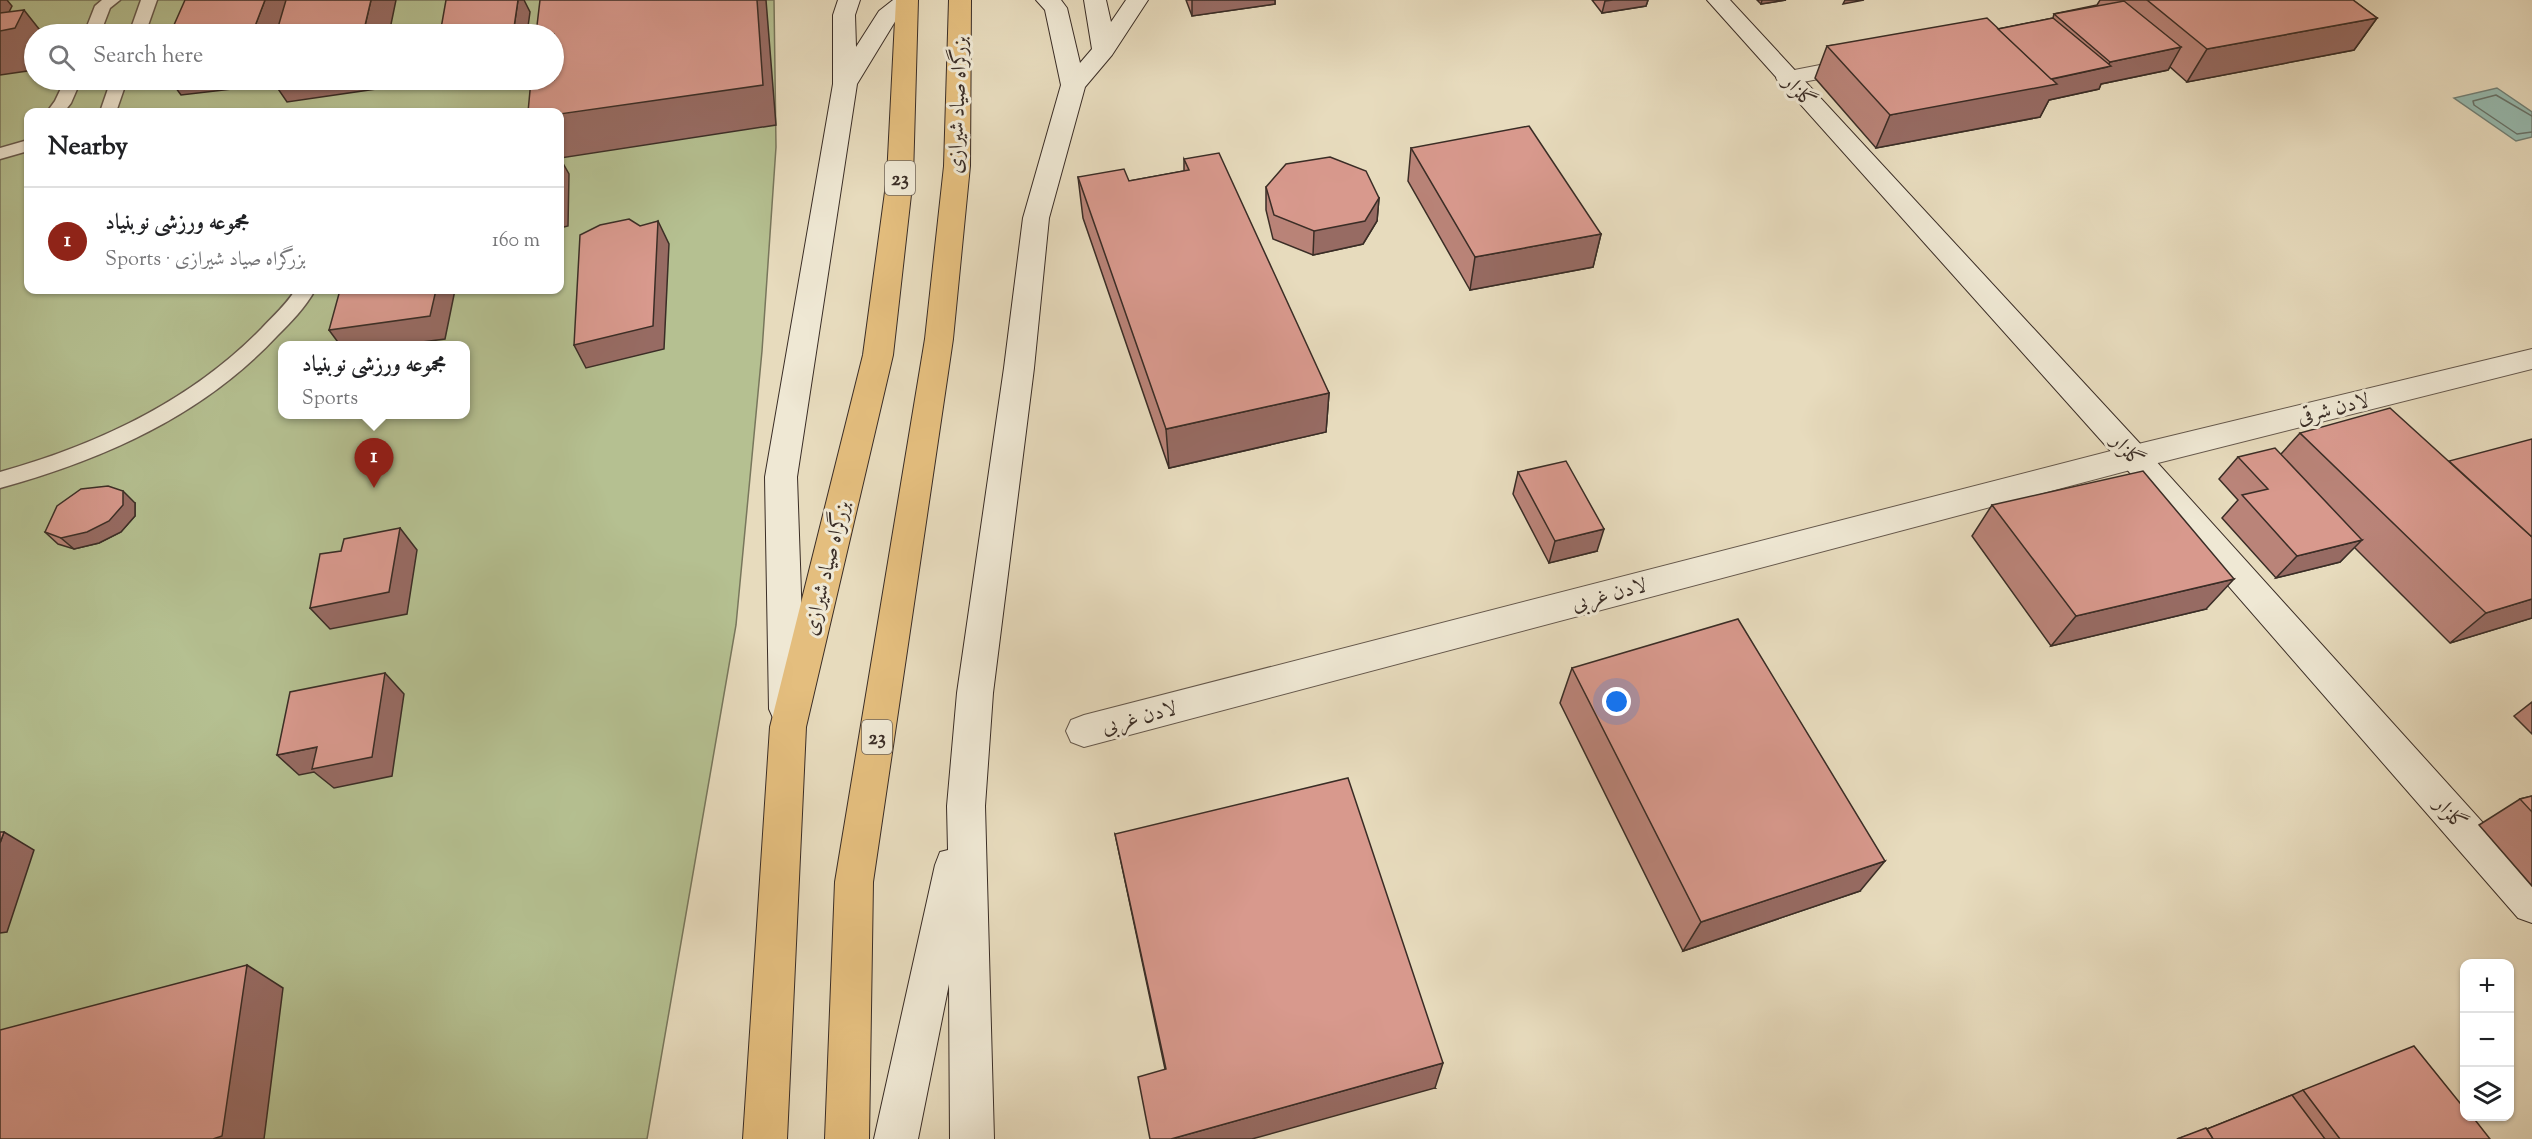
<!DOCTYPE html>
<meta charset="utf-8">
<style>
:root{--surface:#fff;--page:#f6f6f6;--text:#202124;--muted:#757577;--line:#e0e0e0;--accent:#8f2418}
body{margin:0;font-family:"Sorts Mill Goudy",Amiri,serif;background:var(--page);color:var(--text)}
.controls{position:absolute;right:18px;bottom:18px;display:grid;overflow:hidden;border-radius:12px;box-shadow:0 2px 4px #0004}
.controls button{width:54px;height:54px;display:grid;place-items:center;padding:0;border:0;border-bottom:2px solid var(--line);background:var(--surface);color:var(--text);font:30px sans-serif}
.you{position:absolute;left:1617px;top:702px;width:21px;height:21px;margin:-15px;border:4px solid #fff;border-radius:50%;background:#1a73e8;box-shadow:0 0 0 9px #1a73e833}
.badge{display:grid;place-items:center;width:39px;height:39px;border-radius:50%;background:var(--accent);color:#fff;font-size:20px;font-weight:700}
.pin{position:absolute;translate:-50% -50px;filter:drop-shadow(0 2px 3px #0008)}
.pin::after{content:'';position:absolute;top:32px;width:21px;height:18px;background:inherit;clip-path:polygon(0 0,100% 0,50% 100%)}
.popup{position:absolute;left:278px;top:341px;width:192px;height:78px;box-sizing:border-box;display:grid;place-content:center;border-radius:12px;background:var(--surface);filter:drop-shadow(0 2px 4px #0005);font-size:20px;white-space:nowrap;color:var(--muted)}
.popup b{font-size:22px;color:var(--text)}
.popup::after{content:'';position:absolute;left:50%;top:100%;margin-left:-12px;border:12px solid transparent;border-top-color:var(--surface)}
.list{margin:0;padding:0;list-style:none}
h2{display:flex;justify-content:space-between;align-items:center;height:78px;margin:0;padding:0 24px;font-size:26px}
h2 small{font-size:20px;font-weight:400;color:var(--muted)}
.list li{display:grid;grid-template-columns:39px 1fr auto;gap:18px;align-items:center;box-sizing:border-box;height:108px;padding:0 24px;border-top:2px solid var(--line)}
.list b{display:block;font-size:22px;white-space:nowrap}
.list p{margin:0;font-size:20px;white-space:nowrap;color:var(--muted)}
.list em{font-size:20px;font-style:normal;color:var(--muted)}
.icon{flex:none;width:33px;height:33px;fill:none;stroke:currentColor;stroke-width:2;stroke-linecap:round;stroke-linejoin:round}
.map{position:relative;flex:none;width:2532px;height:1139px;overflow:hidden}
.search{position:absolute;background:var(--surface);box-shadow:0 2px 4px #0004;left:24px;top:24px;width:540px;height:66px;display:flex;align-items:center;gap:15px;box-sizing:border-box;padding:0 21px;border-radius:33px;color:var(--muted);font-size:22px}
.panel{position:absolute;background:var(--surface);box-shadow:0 2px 4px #0004;left:24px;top:108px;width:540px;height:186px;border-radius:12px}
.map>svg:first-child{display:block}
.green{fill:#b5c091;stroke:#78765c;stroke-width:1.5;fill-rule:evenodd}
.water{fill:#97bbb0;stroke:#728279;stroke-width:1.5}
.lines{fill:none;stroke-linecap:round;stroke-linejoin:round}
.shore{stroke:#68746b;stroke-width:1.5}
.service-casing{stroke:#65584c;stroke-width:3}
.minor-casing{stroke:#65584c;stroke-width:2}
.secondary-casing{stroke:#3a2d26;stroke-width:2}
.trunk-casing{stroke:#3a2d26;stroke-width:2}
.service{fill:#efe8d4;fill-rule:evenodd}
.minor{fill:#efe8d4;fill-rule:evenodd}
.secondary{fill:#efe8d4;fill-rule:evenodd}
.trunk{fill:#e4be7e;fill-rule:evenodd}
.wall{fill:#ba8479;stroke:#3a2d26;stroke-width:1.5}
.shaded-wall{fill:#976b63;stroke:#3a2d26;stroke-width:1.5}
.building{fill:#d8998d;stroke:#3a2d26;stroke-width:1.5}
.labels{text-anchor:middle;stroke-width:6;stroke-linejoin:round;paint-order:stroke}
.shield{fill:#efe8d4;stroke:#70655a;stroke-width:1.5}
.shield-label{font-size:20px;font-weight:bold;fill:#3a2d26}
.street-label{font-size:21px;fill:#3a2d26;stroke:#efe8d4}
</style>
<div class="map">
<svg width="2532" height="1139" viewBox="0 0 2532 1139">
<rect width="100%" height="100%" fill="#e7dbbd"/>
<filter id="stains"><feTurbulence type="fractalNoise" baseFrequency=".00333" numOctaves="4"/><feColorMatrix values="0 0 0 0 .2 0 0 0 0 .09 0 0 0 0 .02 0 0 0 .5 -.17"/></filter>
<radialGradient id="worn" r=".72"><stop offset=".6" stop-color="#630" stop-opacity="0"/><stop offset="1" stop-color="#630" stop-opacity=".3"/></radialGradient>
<path class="green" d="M0,0H774L776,147L762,351L736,625L647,1139H0ZM34,34H554V80H34ZM28,112H560V290H28ZM282,346H466V414H282Z"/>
<path class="water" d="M2497,88L2532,112V137L2516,141L2454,98Z"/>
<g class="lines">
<path class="shore" d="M2532,116L2496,95L2473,101L2474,105L2517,134L2532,132"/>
<g class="service-casing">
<g id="service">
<path d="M102,0H120L110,8L100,34H84L95,6Z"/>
<path d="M141,0H157L145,34H129Z"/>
<path d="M65,80H81L71,103L64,112H47L55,101Z"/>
<path d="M111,80H127L116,112H100Z"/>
<path d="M28,140V151L0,159V148Z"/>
<path d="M295,290H315C305,308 291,322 277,336C202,416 104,459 0,488V472C97,445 191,401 262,328C273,316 287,304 295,290Z"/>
</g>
</g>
<g class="minor-casing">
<g id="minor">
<path d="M1861,57L1869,59L1873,64L1869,69L1788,85L1779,83L1776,78L1779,73Z"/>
<path d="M2532,349V369L2134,469L1084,747L1071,742L1066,731L1071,720L1084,715L2134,445Z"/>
</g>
</g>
<g class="secondary-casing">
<g id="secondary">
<path d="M838,0H860L855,15L856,47L879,11L893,0H918L896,20L857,84L797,477L805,709L800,720L787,724L774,720L769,709L765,477L833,84V15Z"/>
<path d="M1036,0H1061L1067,8L1080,63L1092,49L1084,0H1106L1111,22L1126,0H1148L1112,55L1085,87L1049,218L1034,368L993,693L985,806L994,1139H950L949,984L918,1139H874L935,865L940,852L948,850L947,806L957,693L1004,368L1023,218L1061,85L1045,10Z"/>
<path d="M1707,0H1730L2145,449L2532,877V923L2518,918L2123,465Z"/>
</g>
</g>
<g class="trunk-casing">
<g id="trunk">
<path d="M896,0H918L913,177L893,355L806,727L787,1139H743L770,727L863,355L887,177Z"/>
<path d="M949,0H971L970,166L953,339L873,882L869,1139H825L835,882L925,339L944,166Z"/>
</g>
</g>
<use href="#service" class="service"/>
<use href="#minor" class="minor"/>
<use href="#secondary" class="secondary"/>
<use href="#trunk" class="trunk"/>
</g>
<g class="wall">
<path d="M1186,0H1275V4L1192,16Z"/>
<path d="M1592,0H1648L1646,6L1602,13Z"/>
<path d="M1757,0H1786L1761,4Z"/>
<path d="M2100,0H2353L2377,18L2354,50L2187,82L2170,67L2168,70L2101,84L2099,89L2049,100L2040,117L1876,148L1815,78L1827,46L1998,29L2053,18L2054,14L2097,5Z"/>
<path d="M1411,148L1601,234L1593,267L1470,290L1408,181Z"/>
<path d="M1184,159L1329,393L1326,432L1169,468L1083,218L1078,177L1129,181L1184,171Z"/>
<path d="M1266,187L1379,198L1377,221L1363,244L1313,255L1273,239L1266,210Z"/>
<path d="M2300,433L2532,618L2450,643L2354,547L2340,562L2276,578L2222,518L2238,500L2219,479L2238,457L2281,454Z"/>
<path d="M1518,472L1597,551L1549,563L1513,494Z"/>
<path d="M135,503V516L121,532L99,543L74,549L58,544L45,532Z"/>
<path d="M1992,505L2206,609L2051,646L1972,536Z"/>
<path d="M1572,668L1860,891L1683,951L1560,703Z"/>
<path d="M2532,702V734L2514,716Z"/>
<path d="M2532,796V886L2479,825L2520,799Z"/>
<path d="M1115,834L1435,1088L1165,1069Z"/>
<path d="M2303,1090L2490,1139H2177L2207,1129L2292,1095Z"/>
</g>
<g class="shaded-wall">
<path d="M0,0H7L12,6L0,30Z"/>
<path d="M265,0H297L285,34H252Z"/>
<path d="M371,0H396L389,34H363Z"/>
<path d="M518,0H524L530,12L527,34H513Z"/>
<path d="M757,0H766L776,125L560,158L569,174L568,226L560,228V114Z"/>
<path d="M1192,0H1275V4L1192,16Z"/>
<path d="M1613,0H1648L1646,6L1602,13L1605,1Z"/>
<path d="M1762,0H1786L1761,4Z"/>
<path d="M1845,0H1864L1843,4Z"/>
<path d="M24,10L43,34H34V70L0,75V31Z"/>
<path d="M2377,18L2354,50L2187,82L2207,49Z"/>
<path d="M2181,47L2168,70L2101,84L2099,89L2049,100L2040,117L1876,148L1890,115L2107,67L2110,62Z"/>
<path d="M170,80H269L267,85L181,95Z"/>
<path d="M272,80H379L376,89L287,102Z"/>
<path d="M1379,198L1377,221L1363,244L1313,255L1314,231Z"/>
<path d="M658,221L669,244L664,349L586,368L574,345Z"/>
<path d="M1601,234L1593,267L1470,290L1475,257Z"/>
<path d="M436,290H455L445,339L399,345H340L329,330Z"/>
<path d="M1329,393L1326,432L1169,468L1166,429Z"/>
<path d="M123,491L135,503V516L121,532L99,543L74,549L61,538Z"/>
<path d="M400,528L417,550L407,614L330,629L310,608Z"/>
<path d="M1604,529L1597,551L1549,563L1555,541Z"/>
<path d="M2362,540L2340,562L2276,578L2297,556Z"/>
<path d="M2234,579L2206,609L2051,646L2076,616Z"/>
<path d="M2532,599V618L2450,643L2486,613Z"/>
<path d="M385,673L404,694L392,776L334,788L314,772L299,775L277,755L317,747Z"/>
<path d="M4,832L34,850L7,932L0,933V843Z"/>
<path d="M1885,861L1860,891L1683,951L1701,922Z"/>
<path d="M247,965L283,988L264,1139H213Z"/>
<path d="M1443,1063L1435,1088L1252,1139H1171Z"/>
</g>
<g class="building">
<path d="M185,0H265L252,34H170Z"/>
<path d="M286,0H371L363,34H276Z"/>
<path d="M446,0H518L513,34H440Z"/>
<path d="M540,0H757L763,85L560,114V112H528L531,80H554V34H536Z"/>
<path d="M2147,0H2353L2377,18L2207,49Z"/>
<path d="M2124,1L2181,47L2110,62L2054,14Z"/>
<path d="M24,10L15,28L0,31V13Z"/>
<path d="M1987,18L2057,84L1890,115L1827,46Z"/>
<path d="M2053,18L2111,66L2051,79L1998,29Z"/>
<path d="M1529,126L1601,234L1475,257L1411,148Z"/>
<path d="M1219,153L1329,393L1166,429L1078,177L1124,169L1129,181L1189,170L1184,159Z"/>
<path d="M1330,157L1366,171L1379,198L1365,221L1314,231L1274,215L1266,187L1286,164Z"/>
<path d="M629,219L640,226L658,221L653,326L574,345L580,235L600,225Z"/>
<path d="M340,290H436L430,316L329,330Z"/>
<path d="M2390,408L2532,537V599L2486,613L2300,433Z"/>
<path d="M2532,439V537L2449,461Z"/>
<path d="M2275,448L2362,540L2297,556L2242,495L2268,489L2238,457Z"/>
<path d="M1566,461L1604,529L1555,541L1518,472Z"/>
<path d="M2143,471L2234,579L2076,616L1992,505Z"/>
<path d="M108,486L123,491V505L109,521L87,532L61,538L45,532L57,506L81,489Z"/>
<path d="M400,528L389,592L310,608L320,554L341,551L344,539Z"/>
<path d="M1738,619L1885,861L1701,922L1572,668Z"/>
<path d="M385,673L372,757L312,769L317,747L277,755L290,692Z"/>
<path d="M1348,778L1443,1063L1171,1139H1150L1138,1077L1166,1069L1115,834Z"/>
<path d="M2532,796V812L2520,799Z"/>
<path d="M0,832H4L0,843Z"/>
<path d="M247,965L222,1136L213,1139H0V1030Z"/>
<path d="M2414,1046L2464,1108V1116H2472L2490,1139H2340L2303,1090Z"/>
<path d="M2292,1095L2325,1139H2213L2207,1129Z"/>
<path d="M2206,1128L2213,1139H2177Z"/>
</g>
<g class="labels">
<g class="shield">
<rect x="885" y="161" width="30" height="34" rx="4.5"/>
<rect x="862" y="720" width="30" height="34" rx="4.5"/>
</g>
<g class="shield-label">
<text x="900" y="185">23</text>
<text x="877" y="744">23</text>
</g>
<g class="street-label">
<text transform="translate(1800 91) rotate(48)" y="7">گلزار</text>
<text transform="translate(957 105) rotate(-88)" y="7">بزرگراه صیاد شیرازی</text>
<text transform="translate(2333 408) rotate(-14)" y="7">لادن شرقی</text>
<text transform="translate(2128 450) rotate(48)" y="7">گلزار</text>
<text transform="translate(826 568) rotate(-76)" y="7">بزرگراه صیاد شیرازی</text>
<text transform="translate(1609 594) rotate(-15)" y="7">لادن غربی</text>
<text transform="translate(1139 717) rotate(-15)" y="7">لادن غربی</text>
<text transform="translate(2451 813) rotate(48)" y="7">گلزار</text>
</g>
</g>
<rect width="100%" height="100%" filter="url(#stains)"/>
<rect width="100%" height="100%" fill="url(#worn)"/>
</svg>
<div class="controls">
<button>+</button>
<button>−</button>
<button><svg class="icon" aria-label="layers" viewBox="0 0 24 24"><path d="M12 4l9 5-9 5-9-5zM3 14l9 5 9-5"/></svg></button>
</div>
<div class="you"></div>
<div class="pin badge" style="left:374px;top:488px">1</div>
<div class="popup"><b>مجموعه ورزشی نوبنیاد</b>Sports</div>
<div class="search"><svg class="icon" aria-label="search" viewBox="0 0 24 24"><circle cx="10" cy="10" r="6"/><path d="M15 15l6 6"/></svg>Search here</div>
<section class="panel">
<h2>Nearby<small></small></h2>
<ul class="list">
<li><span class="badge">1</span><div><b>مجموعه ورزشی نوبنیاد</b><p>Sports · بزرگراه صیاد شیرازی</p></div><em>160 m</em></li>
</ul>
</section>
</div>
